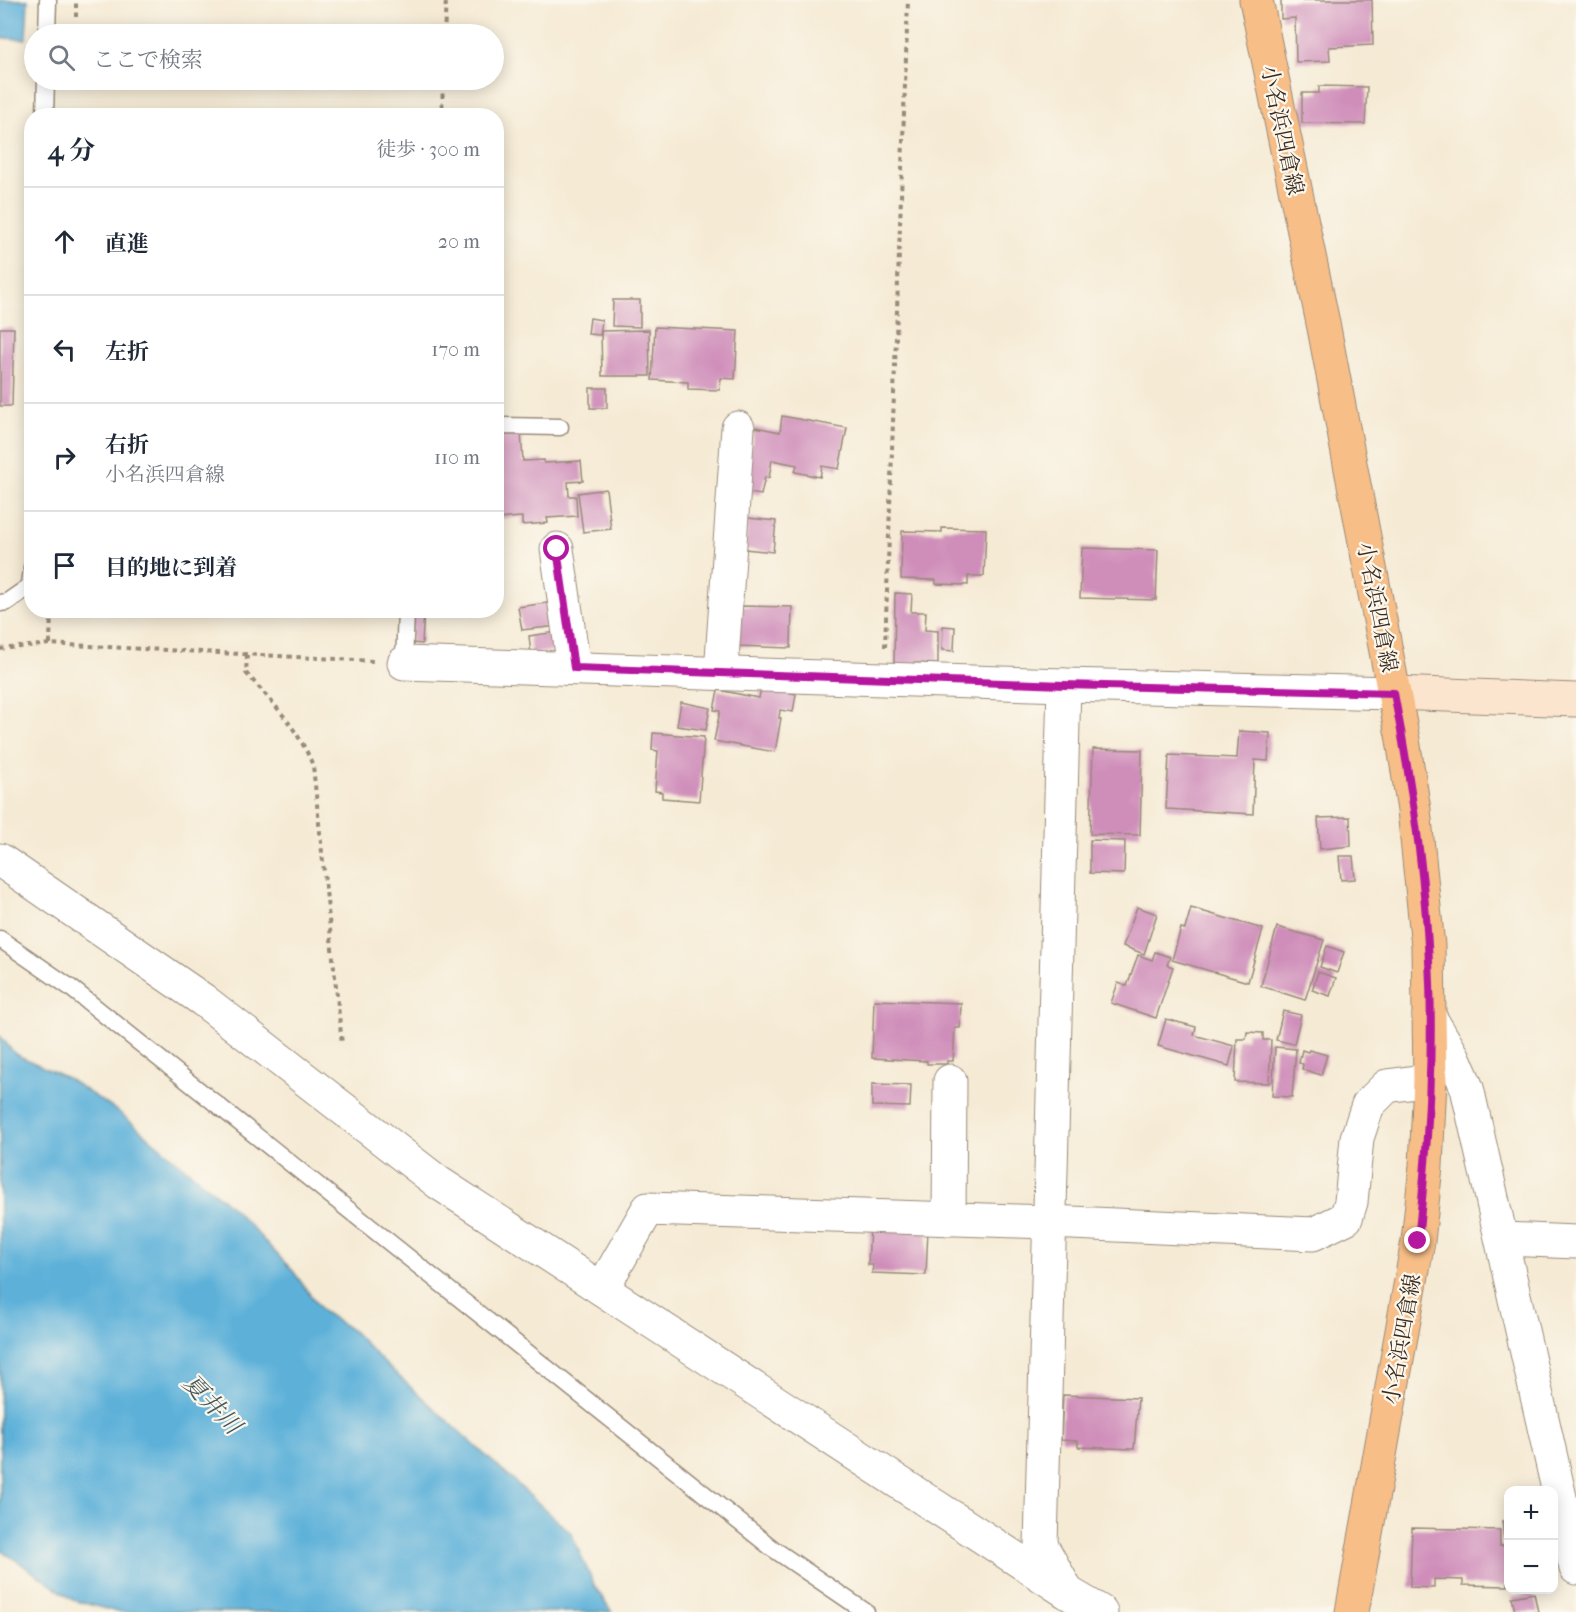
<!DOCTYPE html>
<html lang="ja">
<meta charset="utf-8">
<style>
:root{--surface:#fff;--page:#f6f6f7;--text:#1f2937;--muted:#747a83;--line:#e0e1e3}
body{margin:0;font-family:"IM FELL French Canon","Noto Serif JP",serif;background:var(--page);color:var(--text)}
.controls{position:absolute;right:18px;bottom:18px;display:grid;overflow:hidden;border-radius:12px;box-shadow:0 3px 15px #0003}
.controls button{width:54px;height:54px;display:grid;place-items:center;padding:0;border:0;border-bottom:2px solid var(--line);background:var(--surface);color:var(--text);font:30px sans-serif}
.stop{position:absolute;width:18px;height:18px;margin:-14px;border:4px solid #b5179e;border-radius:50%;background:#fff}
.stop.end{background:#b5179e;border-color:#fff;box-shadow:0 2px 6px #0008}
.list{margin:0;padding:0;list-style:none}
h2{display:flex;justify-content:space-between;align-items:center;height:78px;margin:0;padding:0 24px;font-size:26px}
h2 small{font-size:20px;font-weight:400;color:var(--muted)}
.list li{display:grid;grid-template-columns:39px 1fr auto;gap:18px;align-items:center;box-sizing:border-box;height:108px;padding:0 24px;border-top:2px solid var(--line)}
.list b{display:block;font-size:22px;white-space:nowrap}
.list p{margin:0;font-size:20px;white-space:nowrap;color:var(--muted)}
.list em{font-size:20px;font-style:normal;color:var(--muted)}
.icon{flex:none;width:33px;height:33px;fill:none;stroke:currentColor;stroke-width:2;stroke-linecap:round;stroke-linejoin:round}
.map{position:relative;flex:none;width:1576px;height:1612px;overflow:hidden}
.search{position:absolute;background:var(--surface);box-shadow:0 3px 15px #0003;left:24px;top:24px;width:480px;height:66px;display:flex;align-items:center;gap:15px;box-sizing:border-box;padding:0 21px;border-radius:33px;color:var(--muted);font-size:22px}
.panel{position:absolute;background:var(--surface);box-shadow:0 3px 15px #0003;left:24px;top:108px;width:480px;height:510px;border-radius:24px}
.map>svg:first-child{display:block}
.water{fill:#5db1d9;stroke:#4c6e7c;stroke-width:1.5}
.building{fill:#cf8dba}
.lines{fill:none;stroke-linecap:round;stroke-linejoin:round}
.lane-casing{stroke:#988a79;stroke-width:19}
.street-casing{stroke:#988a79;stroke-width:35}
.secondary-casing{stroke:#988a79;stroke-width:35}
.primary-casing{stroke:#988a79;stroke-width:35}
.path{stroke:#988a79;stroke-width:4;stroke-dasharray:4.5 4.5;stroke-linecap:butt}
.lane{stroke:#fff;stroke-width:16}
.street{stroke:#fff;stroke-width:33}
.secondary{stroke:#fce5cf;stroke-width:33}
.primary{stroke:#f7be87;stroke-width:33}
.route{stroke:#b5179e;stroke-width:8}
.labels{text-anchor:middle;stroke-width:4.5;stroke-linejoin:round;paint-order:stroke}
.street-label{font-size:22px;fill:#3b2a1e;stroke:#fbf7ec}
.water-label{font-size:24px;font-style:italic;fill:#47595f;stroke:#fbf7ec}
</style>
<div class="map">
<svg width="1576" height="1612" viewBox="0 0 1576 1612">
<rect width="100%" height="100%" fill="#fbf7ec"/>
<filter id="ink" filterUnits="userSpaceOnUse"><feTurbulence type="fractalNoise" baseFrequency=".0167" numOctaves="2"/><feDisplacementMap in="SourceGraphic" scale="12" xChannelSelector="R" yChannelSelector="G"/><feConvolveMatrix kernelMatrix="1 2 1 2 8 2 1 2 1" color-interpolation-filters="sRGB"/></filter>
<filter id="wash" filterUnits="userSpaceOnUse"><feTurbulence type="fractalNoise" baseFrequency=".008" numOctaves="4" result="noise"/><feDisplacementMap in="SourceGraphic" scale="24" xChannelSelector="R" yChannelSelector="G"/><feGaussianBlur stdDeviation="1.35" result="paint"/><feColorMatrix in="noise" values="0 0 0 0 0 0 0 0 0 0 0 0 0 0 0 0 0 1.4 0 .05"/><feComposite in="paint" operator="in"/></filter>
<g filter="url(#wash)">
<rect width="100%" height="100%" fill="#f5ead4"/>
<g class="water">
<path d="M0,0H28L26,39L0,38Z"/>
<path d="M0,1036L15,1054L67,1078L120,1113L233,1208L293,1271L322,1311L354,1332L381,1360L571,1533L595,1587L612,1612H117L73,1600L0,1549Z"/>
</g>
<g id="blocks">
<g class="building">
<path d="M1281,0H1372L1373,45L1329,47L1330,61L1296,62L1295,18L1281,19Z"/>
<path d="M1319,86L1367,87L1365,124L1302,123V93H1319Z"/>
<path d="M613,300H640V327L612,326Z"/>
<path d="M590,318L602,320L600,335L588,334Z"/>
<path d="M655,327L738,331L735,379L721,378L720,390L688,389V382L652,380Z"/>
<path d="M0,328H14L12,406H0Z"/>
<path d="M649,330L650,376H602L601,331Z"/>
<rect x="590" y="388" width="17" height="20"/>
<path d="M782,416L847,428L839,469L822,466L820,477L795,472L797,465L772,460L769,478L765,477L761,495L743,492L755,427L780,432Z"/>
<path d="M521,432L523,461L544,460V463L581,461L583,481L568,482L569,496H576L577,516L547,518L548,523L522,525V517L496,519V433Z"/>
<path d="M606,489L611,529L583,532L578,493Z"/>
<path d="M748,518L776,521L773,552L745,549Z"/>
<path d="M942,528L986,529L984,576H968V585L936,584V580L901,579L902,531L942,532Z"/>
<path d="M1082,548L1158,550L1156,600L1080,598Z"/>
<path d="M895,593L912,594L911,612H926L925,630L938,631V664L913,663V668H894Z"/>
<path d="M554,602L558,626L522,630L518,607Z"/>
<path d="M739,606L792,607L791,648L738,646Z"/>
<path d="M412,610H424L422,644L411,643Z"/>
<path d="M943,626L955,627L954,651L942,650Z"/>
<path d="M557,632L560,650L531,654L529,636Z"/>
<path d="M761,687L796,694L793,712L780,710L779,718H781L775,752L714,741L720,711L714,710L718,690L759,698Z"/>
<path d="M681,702L710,708L706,730L677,726Z"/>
<path d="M1239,731L1270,733L1268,761L1255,760L1253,814L1166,809L1169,755L1237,758Z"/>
<path d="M653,733L704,737L699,801L662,798V792L655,791L658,751L652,750Z"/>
<path d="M1093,749L1142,750L1140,835L1090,834Z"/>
<path d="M1350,817L1351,846L1320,849L1318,818Z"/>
<path d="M1090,840L1125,841L1124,874L1090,873Z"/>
<path d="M1339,856H1353L1355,879L1341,880Z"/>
<path d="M1137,907L1157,914L1144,954L1123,946Z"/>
<path d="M1191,908L1263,929L1248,982L1172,960L1181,928L1185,929Z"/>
<path d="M1277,927L1324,940L1305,1000L1261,986Z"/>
<path d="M1327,946L1344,952L1337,973L1320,967Z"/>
<path d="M1155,952L1170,957L1167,965L1173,967L1156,1018L1111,1003L1118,983L1127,986L1138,955L1152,960Z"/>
<path d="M1318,972L1336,978L1330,996L1312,990Z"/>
<path d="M874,1000L961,1003L960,1028H955L953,1061H947V1064H927V1061L872,1058Z"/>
<path d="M1283,1011L1301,1015L1294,1044L1276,1040Z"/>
<path d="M1166,1019L1196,1027L1194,1035L1234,1046L1229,1066L1158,1046Z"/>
<path d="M1247,1032L1263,1033V1040H1271L1269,1083L1235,1082L1237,1039H1246Z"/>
<path d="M1275,1047L1296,1049L1292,1097L1272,1096Z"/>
<path d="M1302,1050L1308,1052L1309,1050L1327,1055L1321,1075L1302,1069L1303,1064L1299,1063Z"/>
<path d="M872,1084L911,1085L910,1107L872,1106Z"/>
<path d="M870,1226L928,1228L926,1275L872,1273L873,1265H868Z"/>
<path d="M1063,1395L1138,1398L1134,1449L1078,1447V1441L1061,1440Z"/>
<path d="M1502,1521H1508V1540L1504,1541Z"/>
<path d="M1412,1528L1500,1530V1546H1508V1586L1463,1585V1580L1434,1579V1588L1410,1587Z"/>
<path d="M1534,1593L1538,1612H1515L1512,1597Z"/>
</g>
</g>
</g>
<g filter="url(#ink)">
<use href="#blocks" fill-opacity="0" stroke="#988a79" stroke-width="1.5"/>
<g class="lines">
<g class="lane-casing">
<g id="lane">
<path d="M47,34L48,0"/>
<path d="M45,116L46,80"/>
<path d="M496,426L560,427"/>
<path d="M0,603L7,602L30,586L32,567"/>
<path d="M404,663L406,610"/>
<path d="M0,939L71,988L772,1548L866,1612"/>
</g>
</g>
<g class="street-casing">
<g id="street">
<path d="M557,549L574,668"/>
<path d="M404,663L1064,685L1394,693"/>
<path d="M721,673L738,428"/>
<path d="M1064,685L1041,1545L1065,1588"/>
<path d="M0,860L203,1000L439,1183L1067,1592L1101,1612"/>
<path d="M1429,1016L1454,1058L1467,1088L1576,1568"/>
<path d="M949,1219L950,1081"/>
<path d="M1502,1239L1576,1242"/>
<path d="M602,1289L648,1209L1050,1222L1313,1234L1346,1218L1351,1202L1357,1138L1368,1105L1387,1086L1430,1080"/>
</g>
</g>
<g class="secondary-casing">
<path id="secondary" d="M1394,693L1576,700"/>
</g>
<g class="primary-casing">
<path id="primary" d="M1256,0L1324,328L1403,740L1414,810L1428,946L1430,1080L1426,1166L1418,1241L1352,1612"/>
</g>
<g class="path">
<path d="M76,17V0"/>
<path d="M444,34L446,0"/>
<path d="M442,116L443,80"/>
<path d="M50,644L51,610"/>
<path d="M885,647L908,0"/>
<path d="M0,649L50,644L374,661"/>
<path d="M247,655L246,673C272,702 299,729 313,766L342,1044"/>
</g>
<use href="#lane" class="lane"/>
<use href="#street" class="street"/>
<use href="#secondary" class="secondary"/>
<use href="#primary" class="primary"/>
</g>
</g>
<g class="lines" filter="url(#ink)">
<path class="route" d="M557,549L574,668L1064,685L1394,693C1410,776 1423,860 1428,945C1435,1044 1428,1143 1418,1241"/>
</g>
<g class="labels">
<g class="street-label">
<text transform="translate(1283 130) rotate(78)" y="8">小名浜四倉線</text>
<text transform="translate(1378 607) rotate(79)" y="8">小名浜四倉線</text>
<text transform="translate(1401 1339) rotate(-80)" y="8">小名浜四倉線</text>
</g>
<g class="water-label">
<text transform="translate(212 1404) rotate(46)" y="8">夏井川</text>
</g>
</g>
</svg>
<div class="controls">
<button>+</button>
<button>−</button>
</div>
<div class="stop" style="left:557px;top:549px"></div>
<div class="stop end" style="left:1418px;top:1241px"></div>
<div class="search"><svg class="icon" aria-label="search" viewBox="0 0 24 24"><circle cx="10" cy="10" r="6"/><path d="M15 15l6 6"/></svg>ここで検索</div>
<section class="panel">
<h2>4 分<small>徒歩 · 300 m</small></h2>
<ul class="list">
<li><svg class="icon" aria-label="ahead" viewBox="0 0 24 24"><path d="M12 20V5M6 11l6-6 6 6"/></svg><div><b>直進</b></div><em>20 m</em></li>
<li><svg class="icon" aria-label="left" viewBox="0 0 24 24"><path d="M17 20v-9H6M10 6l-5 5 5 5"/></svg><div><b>左折</b></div><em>170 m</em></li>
<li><svg class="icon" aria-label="right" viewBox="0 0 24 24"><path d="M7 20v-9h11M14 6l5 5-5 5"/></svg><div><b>右折</b><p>小名浜四倉線</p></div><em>110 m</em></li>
<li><svg class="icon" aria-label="arrive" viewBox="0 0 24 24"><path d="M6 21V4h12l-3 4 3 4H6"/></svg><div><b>目的地に到着</b></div></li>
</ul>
</section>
</div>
